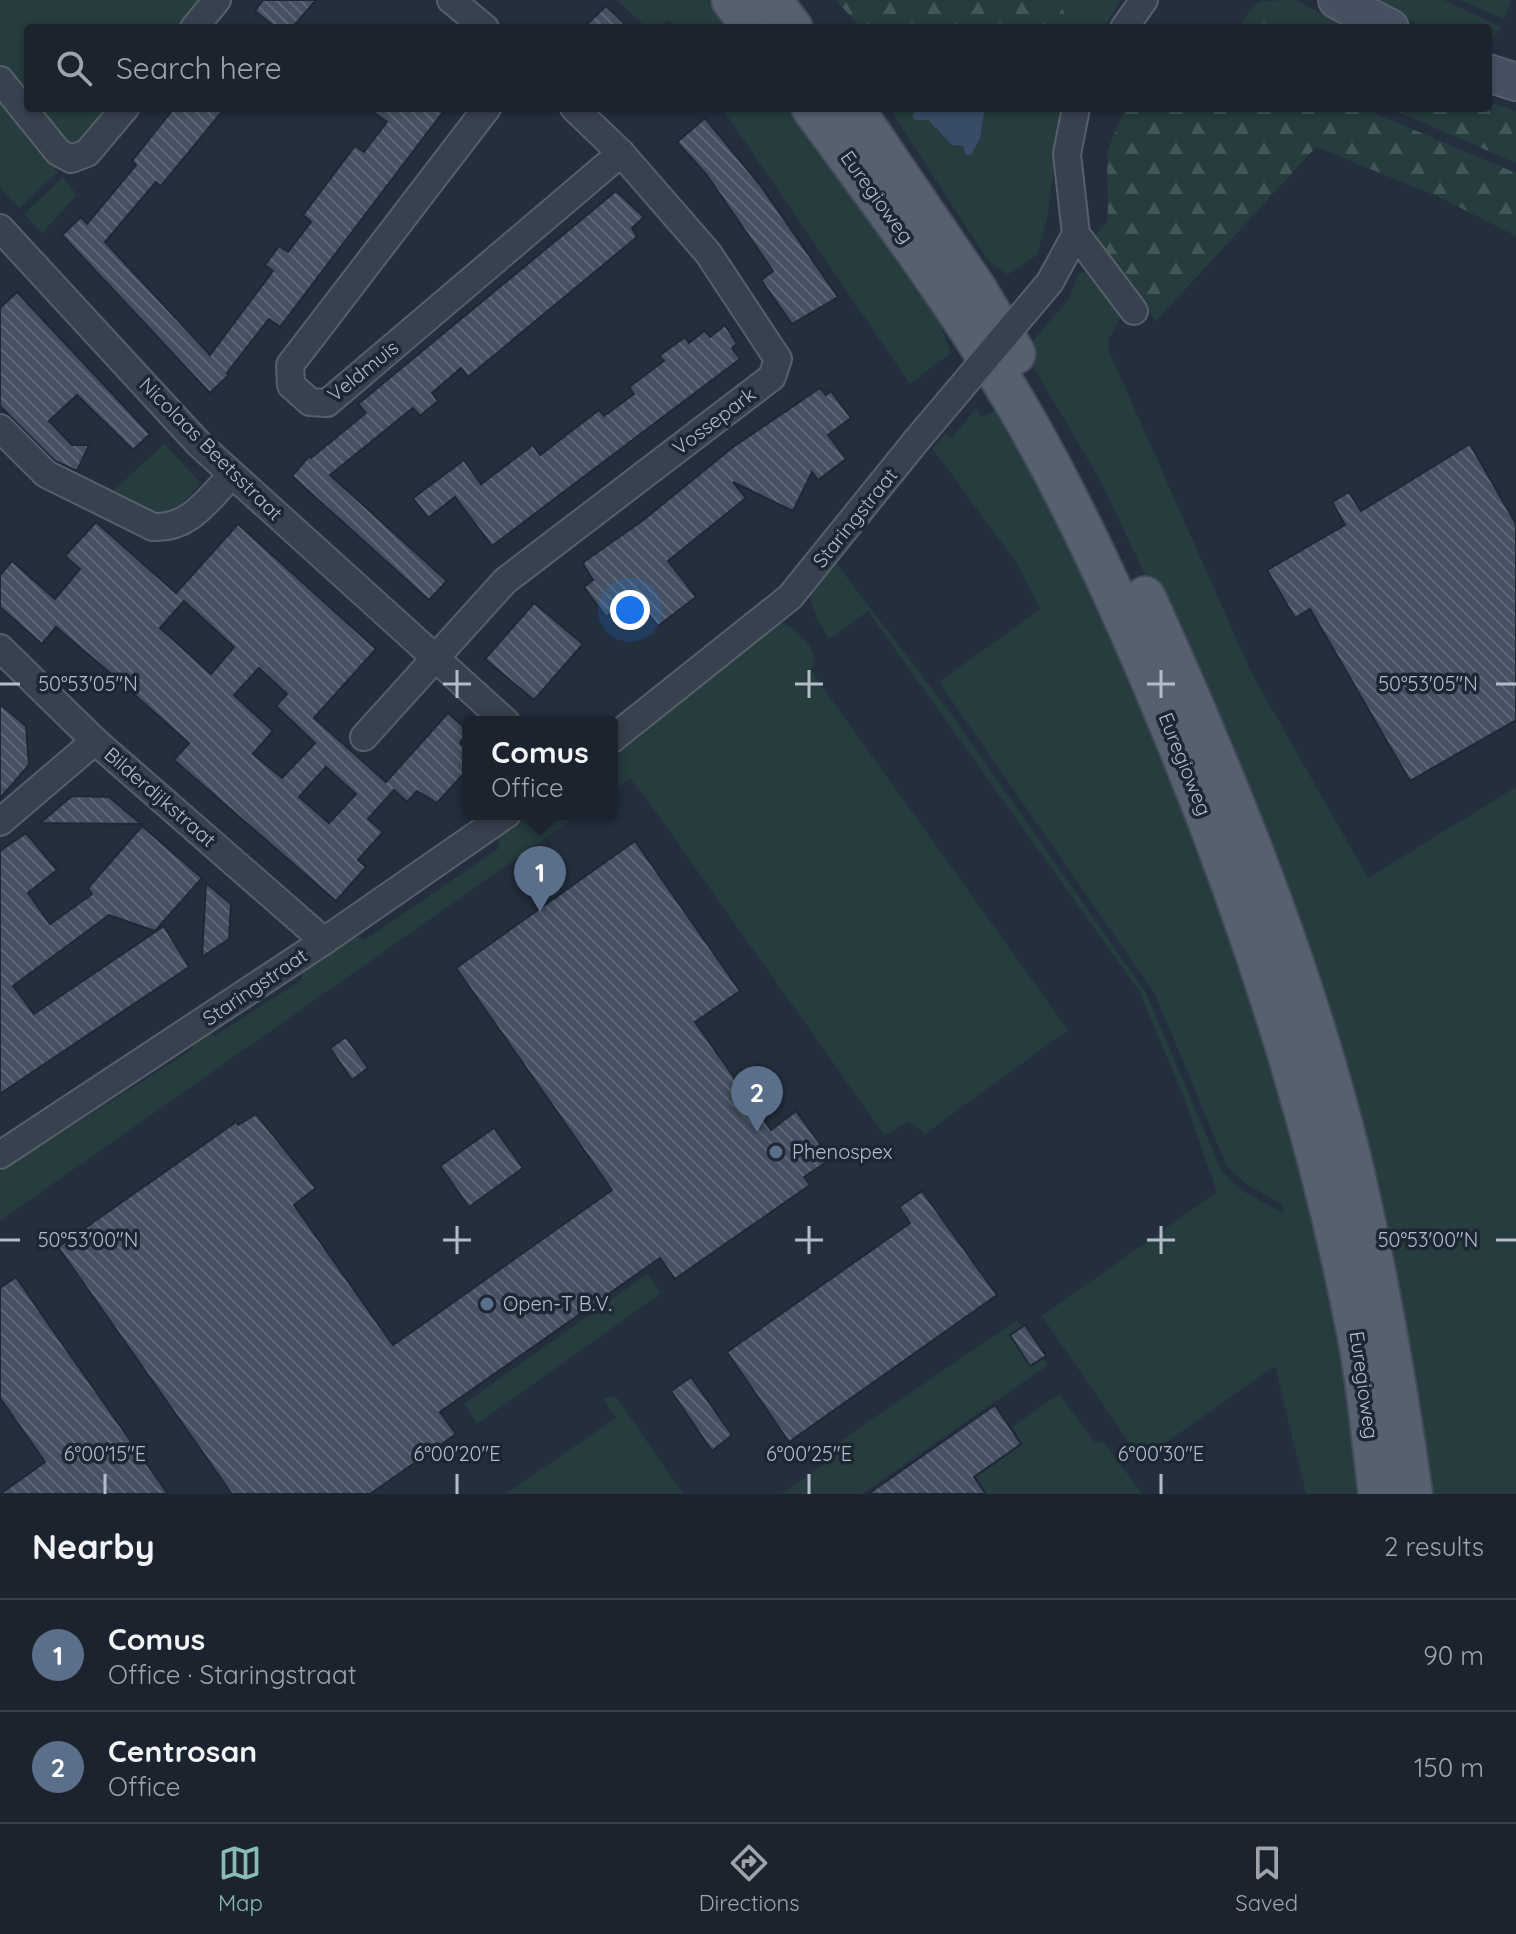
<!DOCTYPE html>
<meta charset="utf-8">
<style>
:root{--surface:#1b232e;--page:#282f3a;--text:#f1f3f6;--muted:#a0a4aa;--line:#39404a;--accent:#8bbbb9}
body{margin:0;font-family:Quicksand,sans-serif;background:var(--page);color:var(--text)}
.you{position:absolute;left:630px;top:610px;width:28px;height:28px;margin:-20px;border:6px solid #fff;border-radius:50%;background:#1a73e8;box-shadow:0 0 0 12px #1a73e833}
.badge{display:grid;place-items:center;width:52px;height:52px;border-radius:50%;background:var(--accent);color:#fff;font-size:26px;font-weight:700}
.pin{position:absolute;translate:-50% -66px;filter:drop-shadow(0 2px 4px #0008)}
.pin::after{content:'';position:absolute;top:42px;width:28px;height:24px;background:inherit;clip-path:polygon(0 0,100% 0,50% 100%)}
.popup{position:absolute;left:462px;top:716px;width:156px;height:104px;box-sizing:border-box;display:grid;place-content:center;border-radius:8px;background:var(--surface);filter:drop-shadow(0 2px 6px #0005);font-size:26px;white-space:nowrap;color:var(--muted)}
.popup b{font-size:30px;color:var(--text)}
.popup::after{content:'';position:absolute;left:50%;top:100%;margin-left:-16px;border:16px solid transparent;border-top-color:var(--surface)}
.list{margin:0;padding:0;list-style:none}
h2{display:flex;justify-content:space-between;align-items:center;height:104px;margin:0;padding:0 32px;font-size:34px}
h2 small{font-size:26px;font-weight:400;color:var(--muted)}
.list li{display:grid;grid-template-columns:52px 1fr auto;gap:24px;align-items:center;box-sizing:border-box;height:112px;padding:0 32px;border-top:2px solid var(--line)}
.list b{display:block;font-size:30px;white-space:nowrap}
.list p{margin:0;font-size:26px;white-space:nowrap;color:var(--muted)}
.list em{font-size:26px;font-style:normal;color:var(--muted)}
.icon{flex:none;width:44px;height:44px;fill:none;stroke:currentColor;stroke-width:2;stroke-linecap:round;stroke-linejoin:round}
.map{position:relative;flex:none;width:1516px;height:1494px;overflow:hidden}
.search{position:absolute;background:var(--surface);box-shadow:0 2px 6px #0004;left:24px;right:24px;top:24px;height:88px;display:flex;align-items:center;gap:20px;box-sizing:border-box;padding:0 28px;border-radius:8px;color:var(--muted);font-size:30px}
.sheet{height:328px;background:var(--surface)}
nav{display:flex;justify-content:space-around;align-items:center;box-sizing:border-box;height:112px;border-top:2px solid var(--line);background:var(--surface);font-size:22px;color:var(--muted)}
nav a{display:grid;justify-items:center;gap:4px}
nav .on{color:var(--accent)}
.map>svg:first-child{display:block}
.grass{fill:#263c3f}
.forest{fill:url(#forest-firs)}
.water{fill:#394c67}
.building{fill:url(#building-back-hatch);stroke:#1f2835;stroke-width:2;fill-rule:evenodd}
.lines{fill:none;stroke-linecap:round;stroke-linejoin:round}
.street-casing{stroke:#565f6c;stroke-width:30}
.secondary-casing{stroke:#565f6c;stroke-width:40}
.primary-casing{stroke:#414a57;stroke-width:44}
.street{stroke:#38414e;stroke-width:26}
.secondary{stroke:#465061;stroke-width:36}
.primary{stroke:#56606e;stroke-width:40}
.street-bridge-casing{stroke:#565f6c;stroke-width:30;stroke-linecap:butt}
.street-bridge{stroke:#38414e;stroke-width:26}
.ticks{fill:none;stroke:#b4bcc9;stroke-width:3}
.service-dot{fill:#5c6f8a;stroke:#1d2633;stroke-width:3}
.labels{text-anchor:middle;stroke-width:7;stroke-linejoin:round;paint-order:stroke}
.street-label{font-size:20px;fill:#b4bcc9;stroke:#1d2633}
.poi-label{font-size:20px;fill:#b4bcc9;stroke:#1d2633;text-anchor:start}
.ticks-label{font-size:20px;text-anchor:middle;fill:#b4bcc9;stroke:#1d2633;stroke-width:7;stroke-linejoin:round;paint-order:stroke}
</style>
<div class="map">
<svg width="1516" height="1494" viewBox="0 0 1516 1494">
<defs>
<pattern id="forest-firs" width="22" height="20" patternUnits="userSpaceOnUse" patternTransform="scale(2)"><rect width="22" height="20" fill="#263c3f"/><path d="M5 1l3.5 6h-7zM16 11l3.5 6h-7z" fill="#435659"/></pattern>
<pattern id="building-back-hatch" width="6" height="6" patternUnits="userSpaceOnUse" patternTransform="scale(2)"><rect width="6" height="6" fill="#455162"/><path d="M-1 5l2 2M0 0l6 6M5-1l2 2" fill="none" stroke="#5d6877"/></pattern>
</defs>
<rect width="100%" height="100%" fill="#242f3e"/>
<g class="grass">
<path d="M0,0H207L183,28H28V104L0,71Z"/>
<path d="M617,0H707L728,28H677L668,19L659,28H647Z"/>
<path d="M1059,0H1120L1104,28H1066H1069Z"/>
<path d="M1296,0L1347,28H1311L1289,18L1275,17L1260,1Z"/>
<path d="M1372,0H1444L1501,27L1488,48V28H1424Z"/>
<path d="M1461,0H1511L1504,19Z"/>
<path d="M0,104L58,172L19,208L0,188Z"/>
<path d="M31,108H116L93,136L70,146Z"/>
<path d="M722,108H790L929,295L951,353L910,384Z"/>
<path d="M889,108H918L912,116L915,120H928L952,145L963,146L971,155L980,139L985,108H1063L1047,219L1037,255L1007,275L987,259Z"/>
<path d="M63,177L77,195L42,233L24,214Z"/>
<path d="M1089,272L1122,315L1108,340L1109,351L1251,672L1368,878L1516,787V1494H1425L1203,697L1101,482L1024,351L1069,299L1079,273Z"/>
<path d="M976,408L982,417L1001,408L1067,524L1269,1011L1375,1494H1306L1275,1366L1141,1460L1042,1316L1217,1192L1183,1095L1139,991L868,611L829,639L816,617L807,587L833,559L951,714L1146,993L1222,1172L1241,1190L1284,1214L1282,1204L1249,1186L1227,1167L1155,994L939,682L1040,609L1016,562L932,448L946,434L952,438Z"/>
<path d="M164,444L201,483L176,511L160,515L112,492Z"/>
<path d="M776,619C794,629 823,646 811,671L1068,1030L925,1134L908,1121L885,1136L641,791L630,779L612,791V753L677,704Z"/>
<path d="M528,814H580L0,1221V1172L193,1049L191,1043L209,1031L214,1036L302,980L301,971L357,936L365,940L499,848L498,839Z"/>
<path d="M647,1274L661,1293L477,1424L464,1404Z"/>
<path d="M1017,1320L1048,1365L862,1494H782L824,1464L831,1450L843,1439Z"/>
<path d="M1059,1394L1095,1443L1103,1441L1142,1494H987L976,1477L1023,1444L1012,1427Z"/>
<path d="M612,1396L617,1398L683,1494H505L616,1418L603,1399Z"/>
</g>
<g class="forest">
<path d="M836,0H1059L1070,28H861Z"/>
<path d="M1260,1L1275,17L1289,18L1311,28H1240L1250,10Z"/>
<path d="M1488,102L1516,111V163L1390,108H1488Z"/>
<path d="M1125,108H1362L1516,173V236L1437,196L1316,147L1156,321L1094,237L1108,220L1107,152Z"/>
</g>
<path class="water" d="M918,108H985L980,139L971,155H966L963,146L952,145L928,120H915L912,116Z"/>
<g class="building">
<path d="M263,0H316L292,28H276L255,11Z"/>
<path d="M606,6L629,28H583Z"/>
<path d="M174,108H225L161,186L156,182L105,242L210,355L273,271L265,265L279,246L288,252L311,222L303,215L355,146L364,152L387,122L369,108H446L280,327L269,319L227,373L229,375L210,393L62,235L81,217L87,224L136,165L132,161Z"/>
<path d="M705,118L761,186L838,297L792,324L761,280L773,271L706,174L677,142Z"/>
<path d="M616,191L644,217L632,228L637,237L468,377L461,368L446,381L432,393L438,401L420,416L413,408L330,475L447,581L429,600L292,476L309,456L311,458L366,413L358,404Z"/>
<path d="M17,292L150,434L133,450L77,395L49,421L72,445H89L77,471L55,461L0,406V308Z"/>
<path d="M725,325L737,344L732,348L740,359L492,546L455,497L428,518L413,498L464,460L481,484L533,445L540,455L599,410L604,416L634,394L629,387L664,361L659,356L685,337L689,343L704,331L710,337Z"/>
<path d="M820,388L826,395L831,391L851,418L828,435L846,459L818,480L812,472L793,511L733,482L746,498L668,561L696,597L658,626L634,595L606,617L584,587L593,580L583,564L585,561L642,521L733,447Z"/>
<path d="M1470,444L1516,524V720L1410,781L1310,609L1295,618L1267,570L1345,525L1332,502L1349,492L1361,511Z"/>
<path d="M96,522L176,593L238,524L376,649L314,718L386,782L448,713L468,731L460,743L468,750V769L437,803L417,791L407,802L394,790L368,819L383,832L358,860L366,867L336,901L174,760L189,743L109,672L56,627L42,644L0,607V575L12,561L55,599L80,569L65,556ZM184,601L234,647L211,674L160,628ZM259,668L287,694L276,706L315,743L282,778L253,754L273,731L234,695ZM326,767L356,794L329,823L299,797Z"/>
<path d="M534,603L583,644L534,700L485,659Z"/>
<path d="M0,704L26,726L29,765L0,798Z"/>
<path d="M72,796L109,797L141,824L40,823Z"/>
<path d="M142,826L202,878L155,931L109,915L13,986L34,1014L164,926L189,967L0,1094V851L26,833L57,870L28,893L50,924L92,894L88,888Z"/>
<path d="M635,841L740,991L695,1022L736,1080L759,1064L770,1081L748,1097L771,1130L796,1111L831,1159L804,1177L810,1185L675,1279L660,1258L440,1412L456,1434L370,1494H232L58,1247L236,1122L238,1125L256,1114L316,1188L294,1205L393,1345L612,1190L456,968Z"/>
<path d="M206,883L231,904L229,939L202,957Z"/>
<path d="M346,1037L368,1068L352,1080L330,1048Z"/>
<path d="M494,1128L523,1168L469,1207L440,1166Z"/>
<path d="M922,1191L997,1295L789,1442L727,1352L910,1223L899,1207Z"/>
<path d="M16,1277L49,1325L168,1494H0L45,1462L0,1398V1288Z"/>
<path d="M1025,1325L1046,1356L1030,1366L1010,1335Z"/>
<path d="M691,1377L732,1435L712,1451L671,1391Z"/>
<path d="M995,1405L1021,1444L974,1477L986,1494H868Z"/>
</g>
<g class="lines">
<g class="street-casing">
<g id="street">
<path d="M451,0L485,28"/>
<path d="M194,28L217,0"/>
<path d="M1124,28L1144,0"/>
<path d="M0,80L58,152L71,159L87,153L125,108"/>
<path d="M487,108L290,365L291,385L310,402L327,403L621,153"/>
<path d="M1076,108L1067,154L1076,234L1134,311"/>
<path d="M0,228L200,445L506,722"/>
<path d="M1050,282L1076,234"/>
<path d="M0,428L46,474L153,527C190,529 208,499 232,475"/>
<path d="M0,648L95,741L324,941"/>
<path d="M364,737L505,581L772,377L778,359L708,253L621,153L574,108"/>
<path d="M612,739L790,597L916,441"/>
<path d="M0,822L95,741"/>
<path d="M0,1155L324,941L507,814"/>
</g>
</g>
<g class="secondary-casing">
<g id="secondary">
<path d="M1337,0L1390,28"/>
<path d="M1488,73L1516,82"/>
</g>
</g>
<g class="primary-casing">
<g id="primary">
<path d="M732,0L753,28"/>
<path d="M771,0L792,28"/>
<path d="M812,108C885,208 961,308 1023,416C1080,516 1126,619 1170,725C1252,923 1317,1125 1358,1336C1368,1388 1372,1441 1379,1494"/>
<path d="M853,108L976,289L1015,354"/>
<path d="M1145,597C1229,782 1307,974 1354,1172C1378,1278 1397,1386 1412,1494"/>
</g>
</g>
<use href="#street" class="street"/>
<use href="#secondary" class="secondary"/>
<use href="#primary" class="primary"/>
<g class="street-bridge-casing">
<path id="street-bridge" d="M916,441L1050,282"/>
</g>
<use href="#street-bridge" class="street-bridge"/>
</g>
<path class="ticks" d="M457,670V698M809,670V698M1161,670V698M0,684H20M443,684H471M795,684H823M1147,684H1175M1496,684H1516M457,1226V1254M809,1226V1254M1161,1226V1254M0,1240H20M443,1240H471M795,1240H823M1147,1240H1175M1496,1240H1516M105,1474V1494M457,1474V1494M809,1474V1494M1161,1474V1494"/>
<g class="service-dot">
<circle cx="776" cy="1152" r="8"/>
<circle cx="487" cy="1304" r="8"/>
</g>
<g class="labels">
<g class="street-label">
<text transform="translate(877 197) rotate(54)" y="7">Euregioweg</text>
<text transform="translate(363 371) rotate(-39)" y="7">Veldmuis</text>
<text transform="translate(714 421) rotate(-37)" y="7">Vossepark</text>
<text transform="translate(211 449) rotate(45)" y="7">Nicolaas Beetsstraat</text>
<text transform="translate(855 518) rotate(-51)" y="7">Staringstraat</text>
<text transform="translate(1185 764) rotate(68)" y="7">Euregioweg</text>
<text transform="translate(160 797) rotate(41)" y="7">Bilderdijkstraat</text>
<text transform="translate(255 987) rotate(-34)" y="7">Staringstraat</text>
<text transform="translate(1364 1385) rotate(82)" y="7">Euregioweg</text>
</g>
<g class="poi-label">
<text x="792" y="1159">Phenospex</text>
<text x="503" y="1311">Open-T B.V.</text>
</g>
</g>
<g class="ticks-label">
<text x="88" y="691">50°53'05"N</text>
<text x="1428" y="691">50°53'05"N</text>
<text x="88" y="1247">50°53'00"N</text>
<text x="1428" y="1247">50°53'00"N</text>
<text x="105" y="1461">6°00'15"E</text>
<text x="457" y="1461">6°00'20"E</text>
<text x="809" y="1461">6°00'25"E</text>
<text x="1161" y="1461">6°00'30"E</text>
</g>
</svg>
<div class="you"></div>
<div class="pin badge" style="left:540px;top:912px;background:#5c6f8a">1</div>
<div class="popup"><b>Comus</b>Office</div>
<div class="pin badge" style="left:757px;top:1132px;background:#5c6f8a">2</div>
<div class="search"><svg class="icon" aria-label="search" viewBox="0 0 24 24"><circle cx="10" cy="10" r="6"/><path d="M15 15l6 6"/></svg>Search here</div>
</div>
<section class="sheet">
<h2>Nearby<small>2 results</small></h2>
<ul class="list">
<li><span class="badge" style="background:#5c6f8a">1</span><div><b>Comus</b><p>Office · Staringstraat</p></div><em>90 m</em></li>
<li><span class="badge" style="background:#5c6f8a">2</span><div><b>Centrosan</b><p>Office</p></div><em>150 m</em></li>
</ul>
</section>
<nav>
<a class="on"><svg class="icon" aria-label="map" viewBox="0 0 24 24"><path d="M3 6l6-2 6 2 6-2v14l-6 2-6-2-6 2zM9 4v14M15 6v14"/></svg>Map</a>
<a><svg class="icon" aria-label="directions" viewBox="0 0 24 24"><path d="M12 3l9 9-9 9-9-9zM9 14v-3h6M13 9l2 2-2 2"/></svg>Directions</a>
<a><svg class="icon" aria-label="saved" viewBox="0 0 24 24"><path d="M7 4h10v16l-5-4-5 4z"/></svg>Saved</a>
</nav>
